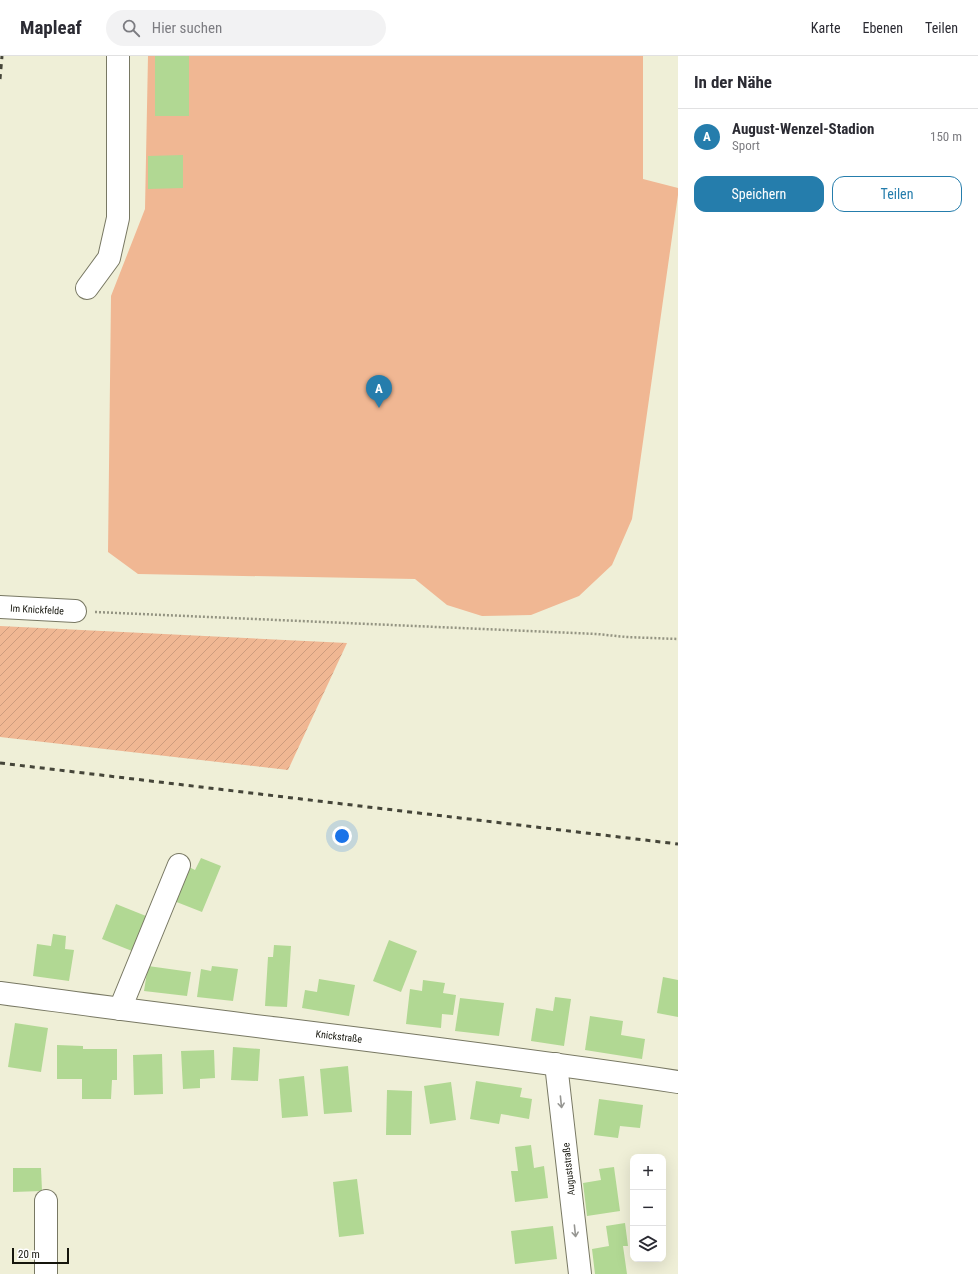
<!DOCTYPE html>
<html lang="de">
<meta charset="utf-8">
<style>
:root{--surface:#fff;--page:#f2f2f3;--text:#2b2b33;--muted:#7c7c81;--line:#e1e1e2;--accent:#257dac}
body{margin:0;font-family:"Roboto Condensed",sans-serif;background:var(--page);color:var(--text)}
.controls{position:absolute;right:12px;bottom:12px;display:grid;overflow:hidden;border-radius:8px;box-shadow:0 4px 16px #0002}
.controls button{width:36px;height:36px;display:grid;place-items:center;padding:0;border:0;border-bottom:1px solid var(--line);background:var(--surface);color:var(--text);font:20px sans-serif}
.scale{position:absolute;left:12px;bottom:10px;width:57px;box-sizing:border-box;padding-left:4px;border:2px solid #15150c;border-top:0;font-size:11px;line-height:14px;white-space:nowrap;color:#15150c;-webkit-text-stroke:3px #fff;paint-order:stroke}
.you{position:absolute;left:342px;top:780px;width:14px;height:14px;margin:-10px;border:3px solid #fff;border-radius:50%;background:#1a73e8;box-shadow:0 0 0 6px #1a73e833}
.badge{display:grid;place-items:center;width:26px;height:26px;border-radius:50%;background:var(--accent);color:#fff;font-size:13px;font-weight:700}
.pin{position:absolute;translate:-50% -33px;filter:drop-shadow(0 1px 2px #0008)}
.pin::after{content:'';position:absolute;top:21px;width:14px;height:12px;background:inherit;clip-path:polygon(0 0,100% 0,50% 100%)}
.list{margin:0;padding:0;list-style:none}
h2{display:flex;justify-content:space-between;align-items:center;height:52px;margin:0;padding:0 16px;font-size:17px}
h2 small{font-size:13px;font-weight:400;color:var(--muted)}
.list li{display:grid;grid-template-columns:26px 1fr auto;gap:12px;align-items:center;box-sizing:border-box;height:56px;padding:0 16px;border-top:1px solid var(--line)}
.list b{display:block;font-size:15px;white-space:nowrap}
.list p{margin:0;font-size:13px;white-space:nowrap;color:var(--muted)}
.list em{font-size:13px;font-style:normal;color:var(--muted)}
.actions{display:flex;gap:8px;padding:12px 16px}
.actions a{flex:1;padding:9px 0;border:1px solid var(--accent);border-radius:12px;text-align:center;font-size:14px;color:var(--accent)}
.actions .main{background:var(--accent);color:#fff}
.icon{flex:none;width:22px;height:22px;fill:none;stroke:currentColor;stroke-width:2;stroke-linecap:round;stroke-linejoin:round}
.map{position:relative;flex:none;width:678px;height:1218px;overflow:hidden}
header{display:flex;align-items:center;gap:24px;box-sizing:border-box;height:56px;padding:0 20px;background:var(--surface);border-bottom:1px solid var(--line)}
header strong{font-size:19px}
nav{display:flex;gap:22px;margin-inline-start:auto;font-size:14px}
.search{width:280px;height:36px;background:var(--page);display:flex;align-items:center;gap:10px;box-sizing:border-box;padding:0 14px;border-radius:22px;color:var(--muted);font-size:15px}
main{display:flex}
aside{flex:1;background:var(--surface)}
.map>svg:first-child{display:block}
.grass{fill:#f0b793}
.garden{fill:url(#garden-furrows)}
.building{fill:#b1d893}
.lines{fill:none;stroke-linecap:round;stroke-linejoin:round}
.minor-casing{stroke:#787863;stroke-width:24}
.path{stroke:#949482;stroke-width:2.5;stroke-dasharray:2 2;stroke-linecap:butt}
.minor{stroke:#fff;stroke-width:22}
.rail{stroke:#454539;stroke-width:3;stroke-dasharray:5 5;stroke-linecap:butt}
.oneway{stroke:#969692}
.labels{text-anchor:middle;stroke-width:4;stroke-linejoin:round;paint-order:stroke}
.street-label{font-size:10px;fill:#15150c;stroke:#fff}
</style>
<header>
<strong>Mapleaf</strong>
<div class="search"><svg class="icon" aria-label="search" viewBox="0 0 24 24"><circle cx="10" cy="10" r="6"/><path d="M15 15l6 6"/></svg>Hier suchen</div>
<nav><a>Karte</a><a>Ebenen</a><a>Teilen</a></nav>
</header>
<main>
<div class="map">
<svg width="678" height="1218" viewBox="0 0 678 1218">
<defs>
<pattern id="garden-furrows" width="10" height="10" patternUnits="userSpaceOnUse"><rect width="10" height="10" fill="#f0b793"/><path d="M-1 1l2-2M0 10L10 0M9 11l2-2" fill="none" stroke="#cd9c7e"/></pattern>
</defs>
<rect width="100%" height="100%" fill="#efefd7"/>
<path class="grass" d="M148,0H643V123L678,132V139L632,463L612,509L579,540L531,559L482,560L447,549L415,523L138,518L108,496L111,240L145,153Z"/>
<path class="garden" d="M0,570L347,587L288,714L0,681Z"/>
<g class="building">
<rect x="155" y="0" width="34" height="60"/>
<path d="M183,99V132L148,133V100Z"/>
<path d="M201,802L221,810L202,856L174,845L189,811L195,814Z"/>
<path d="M116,848L146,860L132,895L102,883Z"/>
<path d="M53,878L66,880L65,893L74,894L69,925L33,920L37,888L51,890Z"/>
<path d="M389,884L417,895L401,936L373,925Z"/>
<path d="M274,889L291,890L287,951L265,950L268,901H273Z"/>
<path d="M148,910L191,916L187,940L144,935Z"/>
<path d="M212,910L238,913L233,945L197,941L201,913L211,915Z"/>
<path d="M663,921L678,924V961L657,957Z"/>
<path d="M319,923L355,929L349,960L302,952L305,934L317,936Z"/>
<path d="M423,924L445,927L443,937L456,939L453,959L442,958L441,972L406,968L410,933L422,935Z"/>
<path d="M555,941L571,943L564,990L531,985L536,952L553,955Z"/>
<path d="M460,942L504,947L499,980L455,975Z"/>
<path d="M590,960L623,965L621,979L645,983L642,1003L585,994Z"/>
<path d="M15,967L48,972L41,1016L8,1011Z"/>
<path d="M57,989L83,990V993H117V1024H112L111,1043H82V1023H57Z"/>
<path d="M233,991L260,993L258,1025L231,1024Z"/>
<path d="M214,994L215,1022L200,1023V1032L183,1033L181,995Z"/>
<path d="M162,998L163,1038L134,1039L133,999Z"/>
<path d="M348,1010L352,1056L324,1058L320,1013Z"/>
<path d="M304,1020L308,1060L282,1062L279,1023Z"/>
<path d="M476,1025L522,1032L520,1041L532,1043L529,1063L501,1058L499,1068L470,1063Z"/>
<path d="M451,1026L456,1064L430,1068L424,1030Z"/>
<path d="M387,1034L412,1035L411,1079H386Z"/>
<path d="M599,1043L643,1049L640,1072L620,1070L618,1082L594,1079Z"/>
<path d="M531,1089L534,1112L544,1110L548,1142L515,1146L511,1115H518L515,1091Z"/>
<path d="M614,1111L620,1155L587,1160L583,1127L601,1124L599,1113Z"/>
<path d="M13,1112H41L42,1135L13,1136Z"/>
<path d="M357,1123L364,1178L339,1181L333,1126Z"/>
<path d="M625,1167L628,1190H623L627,1218H595L592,1193L609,1190L606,1170Z"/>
<path d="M553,1170L557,1203L515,1208L511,1175Z"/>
</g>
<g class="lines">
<g class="minor-casing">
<g id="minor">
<path d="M87,232L109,202L118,162V0"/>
<path d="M0,551L75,555"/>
<path d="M0,937C226,968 453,992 678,1026"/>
<path d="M120,953L179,809"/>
<path d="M556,1008L580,1218"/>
<path d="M46,1145V1218"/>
</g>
</g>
<path class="path" d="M95,556L597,578L626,581L678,583"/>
<use href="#minor" class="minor"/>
<g class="rail">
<path d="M0,23L2,0"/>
<path d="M0,707L678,788"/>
</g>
</g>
<defs><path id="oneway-shaft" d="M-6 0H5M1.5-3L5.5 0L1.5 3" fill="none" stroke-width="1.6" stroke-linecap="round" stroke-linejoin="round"/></defs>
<g class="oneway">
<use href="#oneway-shaft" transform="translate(561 1046) rotate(84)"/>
<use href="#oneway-shaft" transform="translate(575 1175) rotate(84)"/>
</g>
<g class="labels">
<g class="street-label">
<text transform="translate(37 553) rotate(3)" y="4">Im Knickfelde</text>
<text transform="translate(339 980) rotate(7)" y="4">Knickstraße</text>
<text transform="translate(568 1113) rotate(-96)" y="4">Auguststraße</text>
</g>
</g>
</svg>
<div class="controls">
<button>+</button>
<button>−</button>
<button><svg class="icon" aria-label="layers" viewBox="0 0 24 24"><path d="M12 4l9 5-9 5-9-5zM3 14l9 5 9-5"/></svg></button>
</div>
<div class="scale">20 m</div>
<div class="you"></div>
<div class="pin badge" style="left:379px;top:352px">A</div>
</div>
<aside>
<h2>In der Nähe<small></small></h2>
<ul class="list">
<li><span class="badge">A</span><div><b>August-Wenzel-Stadion</b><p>Sport</p></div><em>150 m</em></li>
</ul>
<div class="actions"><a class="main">Speichern</a><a>Teilen</a></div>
</aside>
</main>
